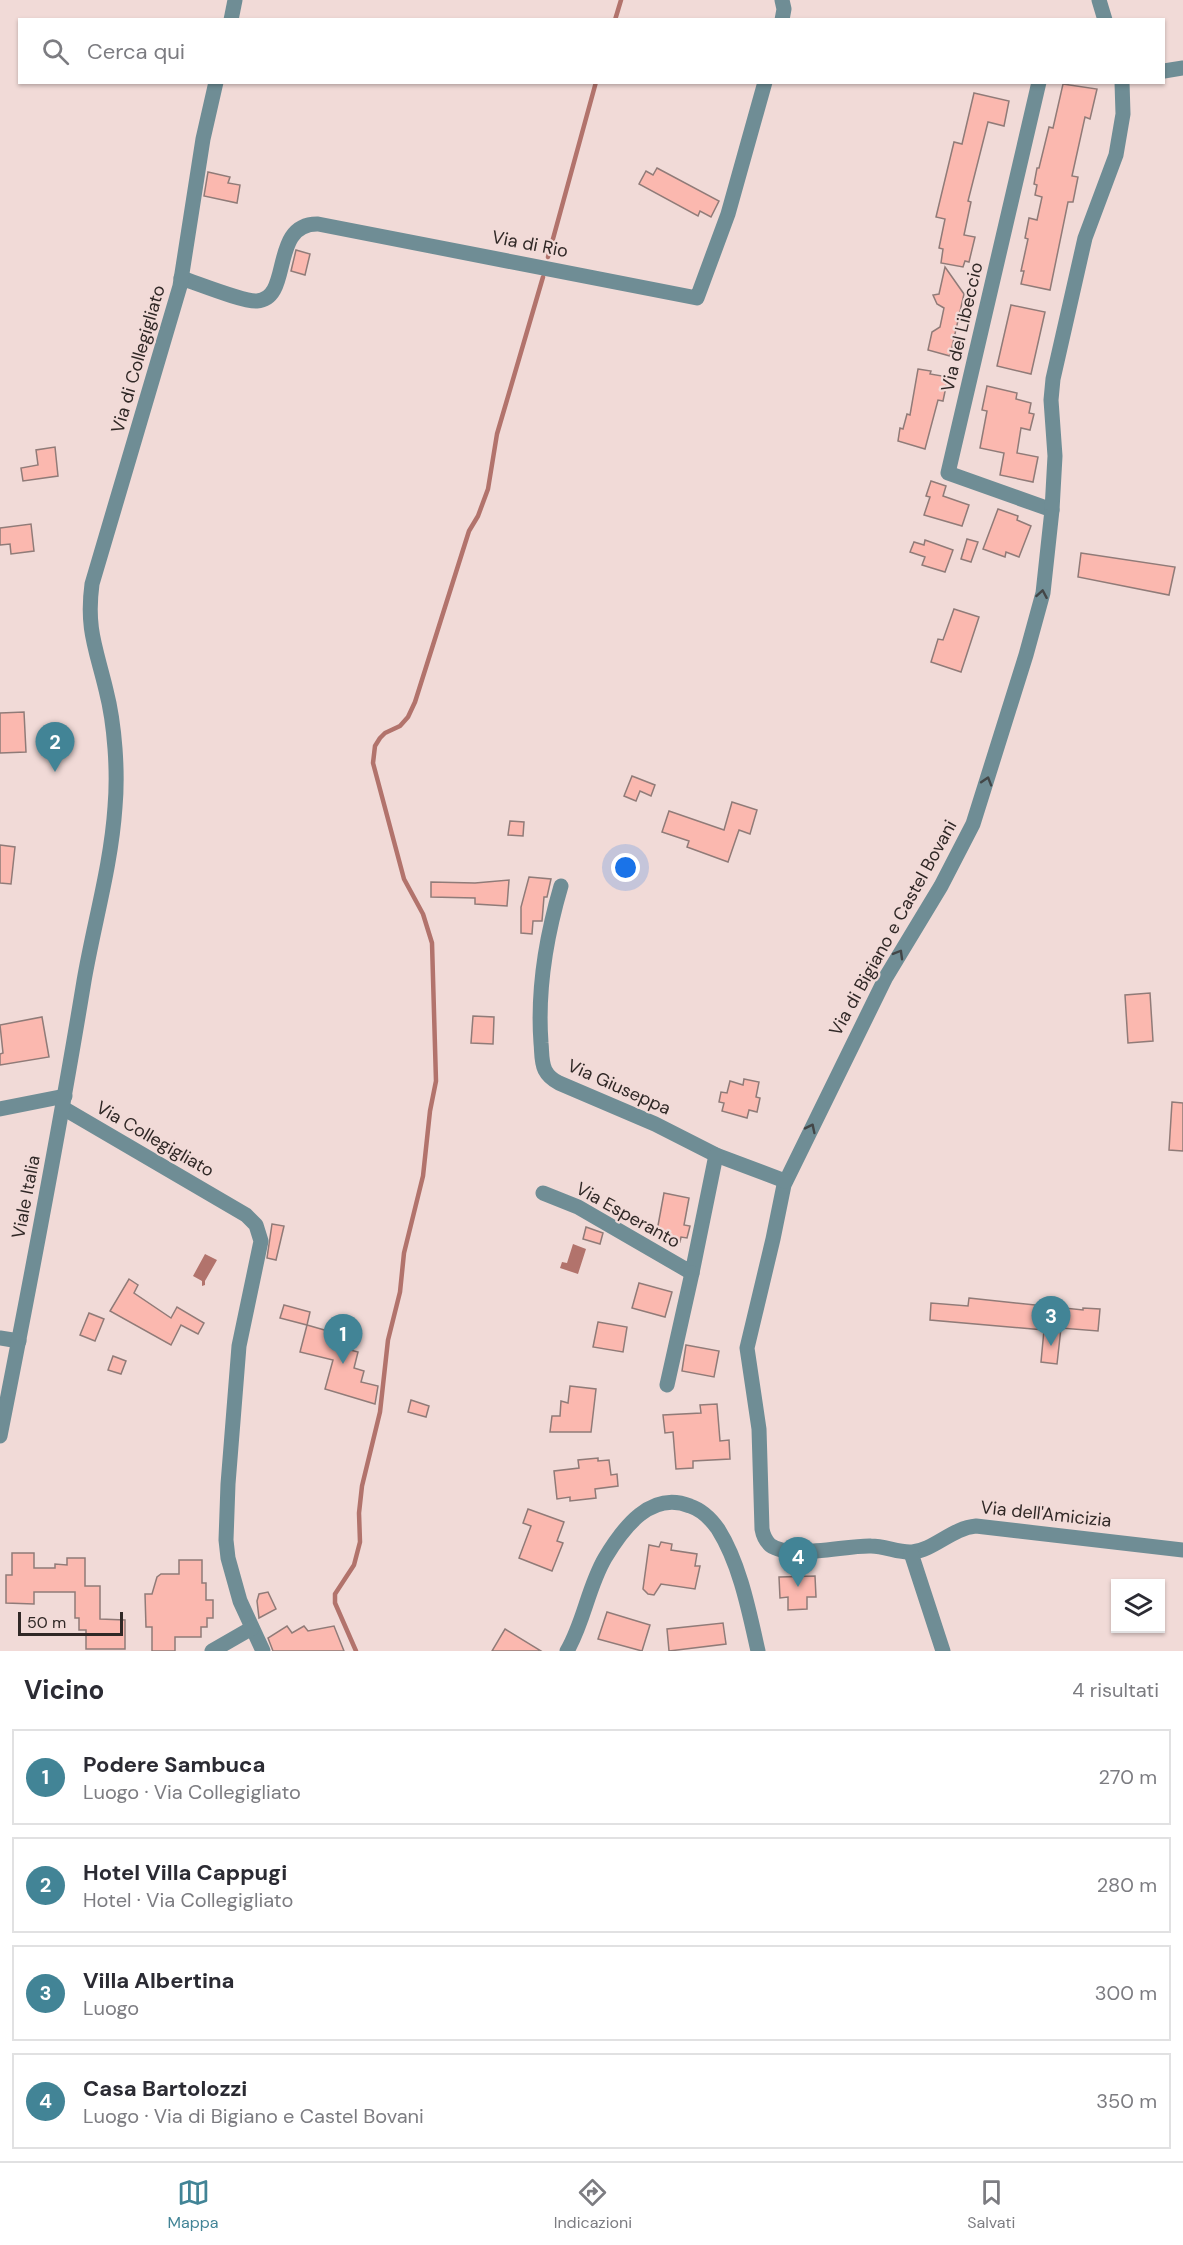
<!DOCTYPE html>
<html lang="it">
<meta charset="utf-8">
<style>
:root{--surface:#fff;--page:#f7f7f7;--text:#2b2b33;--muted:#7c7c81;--line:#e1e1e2;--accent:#428496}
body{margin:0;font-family:"DM Sans",sans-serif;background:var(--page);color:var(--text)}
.controls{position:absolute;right:18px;bottom:18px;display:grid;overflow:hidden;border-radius:0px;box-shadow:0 2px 4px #0004}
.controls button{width:54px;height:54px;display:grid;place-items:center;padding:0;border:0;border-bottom:2px solid var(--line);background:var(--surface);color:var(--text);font:30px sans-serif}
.scale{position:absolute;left:18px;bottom:15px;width:105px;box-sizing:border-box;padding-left:6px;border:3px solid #302826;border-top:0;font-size:16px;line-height:21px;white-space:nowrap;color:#302826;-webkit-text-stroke:4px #f1dad7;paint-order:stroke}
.you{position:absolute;left:626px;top:868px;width:21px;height:21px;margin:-15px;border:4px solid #fff;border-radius:50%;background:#1a73e8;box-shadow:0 0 0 9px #1a73e833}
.badge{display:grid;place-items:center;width:39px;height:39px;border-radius:50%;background:var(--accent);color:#fff;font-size:20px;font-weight:700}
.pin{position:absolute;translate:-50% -50px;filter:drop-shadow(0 2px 3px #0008)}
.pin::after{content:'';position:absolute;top:32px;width:21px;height:18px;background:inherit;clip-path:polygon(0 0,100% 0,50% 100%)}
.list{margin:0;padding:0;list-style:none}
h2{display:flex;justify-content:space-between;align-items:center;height:78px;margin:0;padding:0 24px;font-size:26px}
h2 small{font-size:20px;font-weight:400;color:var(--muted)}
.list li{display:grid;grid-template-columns:39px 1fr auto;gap:18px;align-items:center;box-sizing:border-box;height:96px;margin:0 12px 12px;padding:0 12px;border:2px solid var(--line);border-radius:0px}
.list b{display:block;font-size:22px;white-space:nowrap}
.list p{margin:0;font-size:20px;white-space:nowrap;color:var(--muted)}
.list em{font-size:20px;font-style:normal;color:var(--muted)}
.icon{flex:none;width:33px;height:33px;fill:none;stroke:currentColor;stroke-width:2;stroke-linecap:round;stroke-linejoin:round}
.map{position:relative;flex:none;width:1183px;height:1651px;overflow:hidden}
.search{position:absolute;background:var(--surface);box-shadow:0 2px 4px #0004;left:18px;right:18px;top:18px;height:66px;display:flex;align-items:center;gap:15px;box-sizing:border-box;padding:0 21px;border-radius:0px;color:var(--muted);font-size:22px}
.sheet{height:510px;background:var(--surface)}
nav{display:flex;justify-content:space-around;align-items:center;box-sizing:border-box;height:84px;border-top:2px solid var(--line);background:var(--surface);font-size:16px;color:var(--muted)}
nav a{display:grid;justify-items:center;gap:3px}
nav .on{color:var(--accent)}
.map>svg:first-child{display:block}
.water{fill:#b2736c}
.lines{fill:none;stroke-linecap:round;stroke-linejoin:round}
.stream{stroke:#b2736c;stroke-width:4.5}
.building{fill:#fbb8af;stroke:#907b78;stroke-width:1.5}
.minor{stroke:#6f8d95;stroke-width:15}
.oneway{stroke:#434647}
.labels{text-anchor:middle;stroke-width:4.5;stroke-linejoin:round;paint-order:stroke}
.street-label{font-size:18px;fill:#302826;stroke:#f1dad7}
</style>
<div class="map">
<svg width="1183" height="1651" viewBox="0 0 1183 1651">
<rect width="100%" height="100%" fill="#f1dad7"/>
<g class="water">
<path d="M573,1244L586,1249L578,1274L560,1268L562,1262L567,1263Z"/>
<path d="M205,1254L217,1260L205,1281V1285L202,1286V1281L193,1276Z"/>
</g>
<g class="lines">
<g class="stream">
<path d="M615,20L621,0"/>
<path d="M548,257L596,82"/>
<path d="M356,1651L335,1603V1594L354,1565L360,1542L359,1513L362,1486L380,1412L388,1340L400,1292L404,1253L423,1176L430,1111L436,1081L432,943L423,914L404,879L373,763L375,746L380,738L385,733L400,726L408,717L415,702L469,531L478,516L488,489L497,434L543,277"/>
</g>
</g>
<g class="building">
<path d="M1063,84L1097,89L1090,119L1085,117L1072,176L1078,177L1073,202H1068L1050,290L1021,284L1024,271H1021L1028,239L1025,238L1029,218L1037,220L1042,197L1035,195L1037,185L1034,184L1037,168H1039L1049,127L1053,128Z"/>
<path d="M974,93L1009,101L1004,126L988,122L985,134L968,201L971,202L964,235L975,237L969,262L965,261L963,267L941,263L943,249L939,248L945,219L936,217L954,142L962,144Z"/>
<path d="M657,168L719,201L711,217L700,211L698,216L639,184L646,171L653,175Z"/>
<path d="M208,172L230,177L228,183L240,185L237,203L204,196Z"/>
<path d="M296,250L310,254L305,275L291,271Z"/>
<path d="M945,267L964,294L950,356L928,350L932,332L940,327L944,308L937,304L933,295L939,294Z"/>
<path d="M1011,305L1045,312L1031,374L997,366Z"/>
<path d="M918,369L931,371L930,374L948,377L943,401L938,400L925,449L898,441L900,428L903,429L907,414L910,415Z"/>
<path d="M987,386L1017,393L1016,399L1031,403L1029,413L1034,414L1030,430L1021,428L1017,453L1038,457L1033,482L1000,475L1004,453L980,448L987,411L982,410Z"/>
<path d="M55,447L58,476L23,481L21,468L38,465L36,450Z"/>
<path d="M931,481L946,486L943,496L969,505L962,526L924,515L930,497L926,496Z"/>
<path d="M998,509L1018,516L1017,520L1031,526L1019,557L1006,552L1005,557L983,549Z"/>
<path d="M31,524L34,551L11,554L10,544L0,545V528Z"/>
<path d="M967,539L978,542L971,562L961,559Z"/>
<path d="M925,540L953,550L945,572L922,565L925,557L910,552L914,542L924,545Z"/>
<path d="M1081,553L1175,567L1169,595L1078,577Z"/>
<path d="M954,609L979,617L961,672L931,662L938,639L943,640Z"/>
<path d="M24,712L26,752L0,753V713Z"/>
<path d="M632,776L655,785L651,796L640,791L636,801L624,796Z"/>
<path d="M732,802L757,810L750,834L739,830L728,862L687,847L689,841L662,832L669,811L724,830Z"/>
<path d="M510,821L524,822L523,836L508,835Z"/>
<path d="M0,845L15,847L11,884L0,883Z"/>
<path d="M529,877L551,879L547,897H544L542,921H533L532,934L521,933V907Z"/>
<path d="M509,880L507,906L475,904V898L431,897V882L475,883Z"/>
<path d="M1150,993L1153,1041L1128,1043L1125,995Z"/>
<path d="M473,1016L494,1017L493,1044L471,1043Z"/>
<path d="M42,1017L49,1057L0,1065V1054L3,1053L0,1025Z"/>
<path d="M744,1079L759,1082L756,1097L760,1098L757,1112L749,1110L747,1118L722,1111L724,1103L719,1102L721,1092L727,1093L730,1081L743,1085Z"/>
<path d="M1172,1102L1183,1103V1151L1169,1150Z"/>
<path d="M664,1193L689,1198L684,1225L690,1226L687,1238L681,1237L680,1242L663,1239L664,1233L657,1231Z"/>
<path d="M272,1224L284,1226L276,1260L267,1258Z"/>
<path d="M586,1227L603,1233L600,1244L583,1239Z"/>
<path d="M129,1279L138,1285L134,1293L171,1318L177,1307L204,1323L198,1334L181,1325L171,1345L110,1311Z"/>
<path d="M639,1283L672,1292L665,1317L632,1308Z"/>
<path d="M969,1298L1083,1310V1308L1100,1309L1098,1331L1061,1328L1057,1364L1041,1362L1044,1330L930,1320L931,1303L968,1306Z"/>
<path d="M284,1305L310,1312L307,1325L280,1318Z"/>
<path d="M89,1313L104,1319L95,1341L80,1335Z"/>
<path d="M598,1322L627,1327L623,1352L593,1347Z"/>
<path d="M307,1325L342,1335L339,1347L358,1352L354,1368L364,1371L361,1382L378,1386L375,1404L325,1389L333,1360L300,1352Z"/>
<path d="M686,1345L719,1351L714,1377L682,1371Z"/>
<path d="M113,1356L126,1361L121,1374L108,1370Z"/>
<path d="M570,1386L596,1389L591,1432H550L552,1416H560L561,1401L568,1403Z"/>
<path d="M411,1400L429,1406L426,1417L408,1412Z"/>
<path d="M717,1404L720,1441L729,1440L730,1459L693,1461V1468L676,1469L673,1432L665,1433L663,1415L701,1413L700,1405Z"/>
<path d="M598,1458V1461L609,1460L611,1475L617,1474L618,1486L595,1489L596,1498L570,1501V1497L557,1499L554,1471L579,1468L578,1460Z"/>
<path d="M528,1509L564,1522L557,1541L563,1543L552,1571L519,1558L531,1526L523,1523Z"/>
<path d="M661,1542L672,1544L671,1550L697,1554L695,1566H700L695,1589L661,1584L654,1595L648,1594L643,1589L649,1545L659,1547Z"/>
<path d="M12,1553H34V1568H55V1564L67,1565V1558H85V1586H100V1619L125,1620V1649H86V1630H79V1618H75V1592H34V1604L6,1603V1575H12Z"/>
<path d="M179,1560H202V1583H206V1600H213V1618H207V1627H201V1637H175V1651H152V1627H146L145,1594H152L157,1577L161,1574H179Z"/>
<path d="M815,1576L816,1597H807V1609L788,1610V1597L780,1598L779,1577Z"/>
<path d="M268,1592L276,1609L259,1618L257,1601L259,1594Z"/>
<path d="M607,1612L650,1625L642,1651L598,1639Z"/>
<path d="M723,1623L726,1644L669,1651L667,1629Z"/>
<path d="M287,1626L292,1633L304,1626L308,1631L334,1626L344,1651H273L268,1638Z"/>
<path d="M505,1629L541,1651H492Z"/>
</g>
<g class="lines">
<g class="minor">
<path d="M782,0L784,9L782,20"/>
<path d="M1099,0L1105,20"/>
<path d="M231,20L235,0"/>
<path d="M1164,71L1183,68"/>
<path d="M1039,82L948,473L1052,510"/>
<path d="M1122,82L1123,114L1116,155L1085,238L1053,379L1051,400L1055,456L1052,510L1043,593L1026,655L973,824L941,886L886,977L784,1185L773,1239L747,1348L759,1429L762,1529C763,1535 765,1540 770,1545C790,1560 846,1545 871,1546C885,1546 899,1553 912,1552C934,1550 952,1528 976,1526L1183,1550"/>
<path d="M181,278C197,283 243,302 257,301C293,299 269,223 318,224L697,298L728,214L765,82"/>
<path d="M561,886C546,937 537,989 541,1043C542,1052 541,1062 545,1070C548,1076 553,1080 559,1083L655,1124L716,1155L785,1181"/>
<path d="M63,1108L246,1215L256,1225L261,1241L239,1346L228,1484L226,1540L228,1558L240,1601L263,1651"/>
<path d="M0,1109L65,1096"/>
<path d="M543,1193L578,1207L692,1273L716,1155"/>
<path d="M0,1338L19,1341"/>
<path d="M667,1385L692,1273"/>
<path d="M0,1436C30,1284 59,1133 84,981C94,923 111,866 115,807C118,772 115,725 106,690C96,648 86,629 92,584L180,286L203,139L216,82"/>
<path d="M911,1553L943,1651"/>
<path d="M212,1651L252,1628"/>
<path d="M567,1651C584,1622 588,1587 605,1558C623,1528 651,1490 690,1506C702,1510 711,1519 718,1529C740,1564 749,1611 758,1651"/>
</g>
</g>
<defs><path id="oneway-chevron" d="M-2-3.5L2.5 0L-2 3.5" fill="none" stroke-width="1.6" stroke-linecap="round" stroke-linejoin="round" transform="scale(1.5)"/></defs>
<g class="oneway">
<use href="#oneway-chevron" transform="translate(1042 594) rotate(-80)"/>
<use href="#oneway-chevron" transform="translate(987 781) rotate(-73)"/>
<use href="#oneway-chevron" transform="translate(899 954) rotate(-60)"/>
<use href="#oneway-chevron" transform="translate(811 1128) rotate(-64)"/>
</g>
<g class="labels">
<g class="street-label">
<text transform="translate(530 244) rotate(11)" y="6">Via di Rio</text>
<text transform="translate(962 327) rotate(-77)" y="6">Via del Libeccio</text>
<text transform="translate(138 359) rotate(-74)" y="6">Via di Collegigliato</text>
<text transform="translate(893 928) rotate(-61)" y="6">Via di Bigiano e Castel Bovani</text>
<text transform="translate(619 1087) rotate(24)" y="6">Via Giuseppa</text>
<text transform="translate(155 1139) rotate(30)" y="6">Via Collegigliato</text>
<text transform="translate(26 1197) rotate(-79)" y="6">Viale Italia</text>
<text transform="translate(628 1215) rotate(29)" y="6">Via Esperanto</text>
<text transform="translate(1046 1514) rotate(6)" y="6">Via dell'Amicizia</text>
</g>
</g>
</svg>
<div class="controls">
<button><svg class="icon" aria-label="layers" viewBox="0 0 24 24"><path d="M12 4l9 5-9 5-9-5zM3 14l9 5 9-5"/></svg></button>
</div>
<div class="scale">50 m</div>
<div class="you"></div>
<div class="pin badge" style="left:343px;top:1364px">1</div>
<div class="pin badge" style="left:55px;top:772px">2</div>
<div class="pin badge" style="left:1051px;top:1346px">3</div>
<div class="pin badge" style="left:798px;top:1587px">4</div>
<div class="search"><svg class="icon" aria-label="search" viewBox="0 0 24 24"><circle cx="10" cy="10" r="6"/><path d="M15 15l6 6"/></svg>Cerca qui</div>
</div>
<section class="sheet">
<h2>Vicino<small>4 risultati</small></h2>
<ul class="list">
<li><span class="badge">1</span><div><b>Podere Sambuca</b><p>Luogo · Via Collegigliato</p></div><em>270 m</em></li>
<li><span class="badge">2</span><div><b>Hotel Villa Cappugi</b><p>Hotel · Via Collegigliato</p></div><em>280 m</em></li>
<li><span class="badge">3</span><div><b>Villa Albertina</b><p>Luogo</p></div><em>300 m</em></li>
<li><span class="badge">4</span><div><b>Casa Bartolozzi</b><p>Luogo · Via di Bigiano e Castel Bovani</p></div><em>350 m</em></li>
</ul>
</section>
<nav>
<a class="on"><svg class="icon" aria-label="map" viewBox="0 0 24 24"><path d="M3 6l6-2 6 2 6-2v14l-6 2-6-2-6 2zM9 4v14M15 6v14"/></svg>Mappa</a>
<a><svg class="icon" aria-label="directions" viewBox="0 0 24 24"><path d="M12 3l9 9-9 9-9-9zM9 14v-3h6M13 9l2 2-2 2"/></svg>Indicazioni</a>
<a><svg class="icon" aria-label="saved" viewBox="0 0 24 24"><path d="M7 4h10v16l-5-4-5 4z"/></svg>Salvati</a>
</nav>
